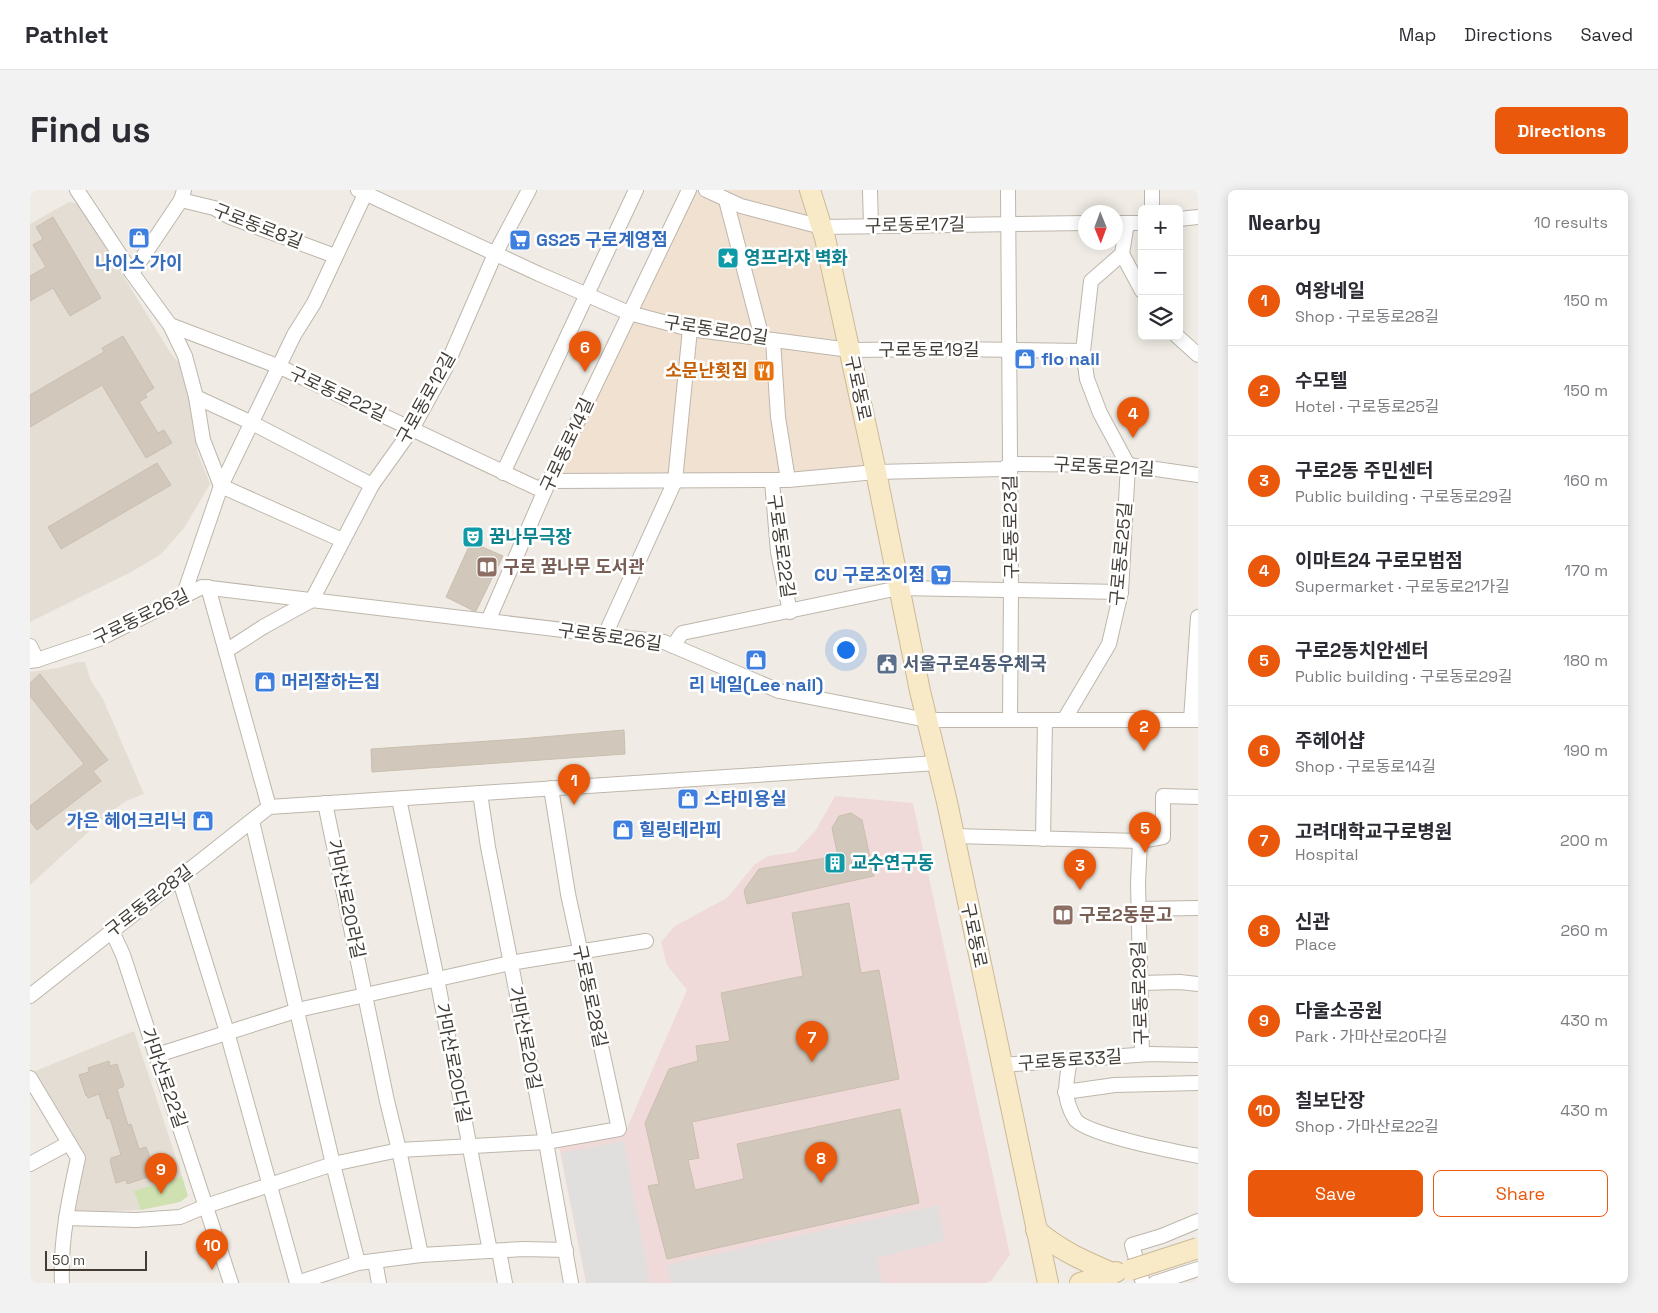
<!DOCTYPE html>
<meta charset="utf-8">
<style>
:root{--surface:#fff;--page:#f2f2f3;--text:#2b2b33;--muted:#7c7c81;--line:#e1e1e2;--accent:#ea580c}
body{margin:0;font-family:"Space Grotesk","Noto Sans KR",sans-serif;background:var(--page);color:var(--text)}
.controls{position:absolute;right:15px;top:15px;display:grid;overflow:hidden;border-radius:8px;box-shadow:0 2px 12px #0003}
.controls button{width:45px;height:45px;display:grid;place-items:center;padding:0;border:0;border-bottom:1px solid var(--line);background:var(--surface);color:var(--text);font:25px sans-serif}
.compass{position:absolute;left:1048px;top:15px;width:45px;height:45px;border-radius:50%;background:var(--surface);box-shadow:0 2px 12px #0003;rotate:179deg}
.scale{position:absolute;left:15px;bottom:12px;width:102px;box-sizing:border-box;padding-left:5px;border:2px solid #423c35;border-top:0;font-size:14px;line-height:18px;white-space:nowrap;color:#423c35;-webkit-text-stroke:4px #fff;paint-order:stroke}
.you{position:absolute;left:815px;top:459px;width:18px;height:18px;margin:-12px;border:4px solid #fff;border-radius:50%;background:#1a73e8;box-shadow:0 0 0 8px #1a73e833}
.badge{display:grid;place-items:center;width:32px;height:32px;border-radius:50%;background:var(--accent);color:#fff;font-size:16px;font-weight:700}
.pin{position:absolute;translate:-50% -41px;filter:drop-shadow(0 1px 2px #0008)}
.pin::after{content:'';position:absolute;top:26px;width:18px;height:15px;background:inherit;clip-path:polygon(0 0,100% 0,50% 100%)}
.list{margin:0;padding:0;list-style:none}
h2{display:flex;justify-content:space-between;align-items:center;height:65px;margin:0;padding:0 20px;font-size:21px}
h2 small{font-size:16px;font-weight:400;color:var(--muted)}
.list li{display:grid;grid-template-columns:32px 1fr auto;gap:15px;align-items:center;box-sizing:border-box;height:90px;padding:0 20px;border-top:1px solid var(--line)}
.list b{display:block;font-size:19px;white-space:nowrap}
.list p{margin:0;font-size:16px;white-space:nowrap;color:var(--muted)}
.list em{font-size:16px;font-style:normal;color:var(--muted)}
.actions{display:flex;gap:10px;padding:15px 20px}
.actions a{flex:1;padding:11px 0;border:1px solid var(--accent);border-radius:8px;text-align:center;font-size:18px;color:var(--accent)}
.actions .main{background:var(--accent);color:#fff}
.icon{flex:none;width:28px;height:28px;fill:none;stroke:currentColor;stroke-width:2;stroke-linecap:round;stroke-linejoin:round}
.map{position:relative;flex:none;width:1168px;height:1093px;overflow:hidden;border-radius:8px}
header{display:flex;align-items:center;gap:30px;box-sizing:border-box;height:70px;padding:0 25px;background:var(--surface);border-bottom:1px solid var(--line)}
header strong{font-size:24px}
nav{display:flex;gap:28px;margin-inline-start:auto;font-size:18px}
.intro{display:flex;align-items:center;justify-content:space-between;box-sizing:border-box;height:120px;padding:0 30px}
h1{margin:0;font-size:35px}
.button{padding:12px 22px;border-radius:8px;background:var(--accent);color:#fff;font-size:18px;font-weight:700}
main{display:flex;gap:30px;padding:0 30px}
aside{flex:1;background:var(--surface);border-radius:8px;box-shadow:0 2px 12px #0003}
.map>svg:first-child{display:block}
.residential{fill:#e4ddd3}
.commercial{fill:#f1e1d1}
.medical{fill:#f0dad9}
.green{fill:#cfe1b1}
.parking{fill:#e1dfdd}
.building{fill:#d1c7bb;stroke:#cabeaf}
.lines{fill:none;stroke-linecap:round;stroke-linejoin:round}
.street-casing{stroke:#beb6ab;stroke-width:16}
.secondary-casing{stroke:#cbba98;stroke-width:22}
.street{stroke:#fff;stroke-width:14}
.secondary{stroke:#f8e9c7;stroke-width:20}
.secondary-bridge-casing{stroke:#cbba98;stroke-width:22;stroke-linecap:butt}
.secondary-bridge{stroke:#f8e9c7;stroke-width:20}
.labels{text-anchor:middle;stroke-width:5;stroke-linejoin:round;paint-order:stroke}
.street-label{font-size:18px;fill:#423c35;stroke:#fff}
.shop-label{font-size:18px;font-weight:bold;fill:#366cbe;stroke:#fff;text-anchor:start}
.culture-label{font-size:18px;font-weight:bold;fill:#0d838f;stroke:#fff;text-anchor:start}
.food-label{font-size:18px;font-weight:bold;fill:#c56008;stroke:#fff;text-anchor:end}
.education-label{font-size:18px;font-weight:bold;fill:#785e54;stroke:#fff;text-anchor:start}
.service-label{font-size:18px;font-weight:bold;fill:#4e5e75;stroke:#fff;text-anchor:start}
</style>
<header>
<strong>Pathlet</strong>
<nav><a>Map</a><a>Directions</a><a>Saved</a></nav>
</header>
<div class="intro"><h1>Find us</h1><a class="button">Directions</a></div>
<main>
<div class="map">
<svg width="1168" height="1093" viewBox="0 0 1168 1093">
<rect width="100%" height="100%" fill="#f0ece5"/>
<g class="residential">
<path d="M39,12L49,14L140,162L160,187L162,234L168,264L180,294L154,338L130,365L101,382L0,432V34Z"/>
<path d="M48,472H55L61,491L73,509L114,604L96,611L78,624L0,695V482L28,478Z"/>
<path d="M104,841L152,986L105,1001L111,1020L45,1022L56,966L5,881Z"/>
</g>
<path class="commercial" d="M657,0H772L792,37L841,276L742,291H519Z"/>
<path class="medical" d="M805,606L883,613L980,1065L961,1091L955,1093H556L529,957L594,945L657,800L637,775L631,752L645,736L697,708L725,674L738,666L765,662L786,640Z"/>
<path class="green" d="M152,986L158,1006L150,1012L111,1020L104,1001Z"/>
<g class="parking">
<path d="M594,951L620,1093H557L531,963Z"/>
<path d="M909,1015L914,1051L847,1068L852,1093H641L637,1075Z"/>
</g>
<g class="building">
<path d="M23,27L71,108L40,126L23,98L0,111V86L16,77L3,55L13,49L6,37Z"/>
<path d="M93,146L124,198L115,204L117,207L109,212L128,243L134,240L142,253L116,268L72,195L0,237V205L74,162L72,158Z"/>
<path d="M127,273L141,295L31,359L18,337Z"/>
<path d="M441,352L473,366L446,421L442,420L416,407Z"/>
<path d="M10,484L78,570L63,581L71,591L7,640L0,631V616L54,574L0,506V493Z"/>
<path d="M594,540L595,564L342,582L341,559L489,549Z"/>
<path d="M821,623L832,630L844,686L717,714L714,700L729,679L808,666L802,638L809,626Z"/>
<path d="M819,713L831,783L849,780L869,889L662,932L669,968L658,970L665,1000L714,989L707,954L870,919L889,1013L637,1069L618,996L629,994L615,933L639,879L668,871L666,856L700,851L691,803L773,786L762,723Z"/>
<path d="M79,871L80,876L87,874L94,895L93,897L87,899L98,935L101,934L109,959L116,957L117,959L124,980L117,982L118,987L97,994L96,990L86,993L80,971H81V968L91,965L80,928L77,929L69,904L58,908L57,905L56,906L49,885L59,882L58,878Z"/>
</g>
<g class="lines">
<g class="street-casing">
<g id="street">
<path d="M47,0L102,83L140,135L250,177L509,299L519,291L758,290L846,282L973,279L980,274L1098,275L1168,285"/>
<path d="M328,0L509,84L599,123L660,139L820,160L921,159L1053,161"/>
<path d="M676,0L711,16L792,37L1056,33"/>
<path d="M840,0L841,36"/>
<path d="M978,0L981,400L980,530"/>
<path d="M151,10L184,18L200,27L305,66"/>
<path d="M696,10L732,148"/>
<path d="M1122,19V0"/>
<path d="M1149,29L1168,27"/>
<path d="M1086,33H1112"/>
<path d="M1092,64L1112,101"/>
<path d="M102,83L151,10L154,0"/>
<path d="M140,135L155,166L166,207L173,250L191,296L312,350"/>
<path d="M1147,146L1168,165"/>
<path d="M743,150L748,227L758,290"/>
<path d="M166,207L222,233L342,295"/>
<path d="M473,283L606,0"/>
<path d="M742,291L748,362L760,422"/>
<path d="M178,397L239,617"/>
<path d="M153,407L191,296L264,145L284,113L337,0"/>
<path d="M458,431L519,291L659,0"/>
<path d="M575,445L645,291L660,139"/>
<path d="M0,456L7,470"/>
<path d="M643,456L652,443L869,398L1091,402"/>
<path d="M196,461L233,437L282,410L342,295L382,239L415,179L465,64L499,0"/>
<path d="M0,471L7,470L69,449L172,397L634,452L749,501L897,530H1168"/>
<path d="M1034,530L1079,454L1091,402L1098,275L1070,223L1057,189L1053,161L1061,91L1092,64L1097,33"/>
<path d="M1161,530L1168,427"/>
<path d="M450,603L458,657L516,952L541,1093"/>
<path d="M369,609L407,789L460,1061"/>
<path d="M295,613L357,911L369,960L391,1065"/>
<path d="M222,631L303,974L328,1073"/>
<path d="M924,646L1110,651L1133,647V606L1168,607"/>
<path d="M1013,649L1015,530"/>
<path d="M1110,651L1108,693L1112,864"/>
<path d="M149,688L197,842L267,1093"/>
<path d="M1108,719L1168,718"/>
<path d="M82,741L93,765L201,1093"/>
<path d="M1110,793L1150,792L1168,794"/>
<path d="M0,806L239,617L907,573"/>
<path d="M127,865L272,819L480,773L616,751"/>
<path d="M1040,870C1036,893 1032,907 1045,929C1053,944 1148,962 1168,966"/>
<path d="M971,875L1120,864L1168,865"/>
<path d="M0,888L48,968C39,1009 30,1051 32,1093"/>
<path d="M1035,902L1085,895L1168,893"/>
<path d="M0,974L39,953"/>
<path d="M36,1028L106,1030L150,1027L176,1016L303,974L369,960L516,952L589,939L538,704L521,598"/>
<path d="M469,1061L475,1093"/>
<path d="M345,1071L349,1093"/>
<path d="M267,1093L328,1073L391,1065L493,1059L536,1060"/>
<path d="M1113,1093L1102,1055L1132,1046L1168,1031"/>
<path d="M1125,1093L1168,1079"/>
</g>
</g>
<g class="secondary-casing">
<g id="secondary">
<path d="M780,0L795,48L846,282L890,501L917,612L1018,1093"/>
<path d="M1006,1040C1031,1061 1052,1070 1082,1083L1074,1093"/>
<path d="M1050,1093L1086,1082"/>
</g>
</g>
<use href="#street" class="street"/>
<use href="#secondary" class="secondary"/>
<g class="secondary-bridge-casing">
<path id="secondary-bridge" d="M1100,1080L1168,1058"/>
</g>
<use href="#secondary-bridge" class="secondary-bridge"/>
</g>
<defs>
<g id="shop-square" transform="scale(1.125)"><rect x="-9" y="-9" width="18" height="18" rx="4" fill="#3f7fe0" stroke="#fff"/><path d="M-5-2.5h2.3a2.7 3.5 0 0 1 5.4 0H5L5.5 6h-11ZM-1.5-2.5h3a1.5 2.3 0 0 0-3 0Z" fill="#fff"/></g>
<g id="supermarket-square" transform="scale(1.125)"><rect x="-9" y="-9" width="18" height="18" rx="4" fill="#3f7fe0" stroke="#fff"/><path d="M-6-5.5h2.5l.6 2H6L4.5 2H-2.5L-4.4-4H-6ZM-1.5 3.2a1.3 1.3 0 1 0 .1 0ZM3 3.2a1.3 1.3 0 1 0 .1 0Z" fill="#fff"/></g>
<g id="sight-square" transform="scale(1.125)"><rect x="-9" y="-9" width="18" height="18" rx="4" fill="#0f9aa8" stroke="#fff"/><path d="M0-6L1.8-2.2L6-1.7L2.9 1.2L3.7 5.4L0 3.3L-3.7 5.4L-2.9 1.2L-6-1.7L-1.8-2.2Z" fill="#fff"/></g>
<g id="restaurant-square" transform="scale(1.125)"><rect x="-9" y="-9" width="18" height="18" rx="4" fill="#e8710a" stroke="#fff"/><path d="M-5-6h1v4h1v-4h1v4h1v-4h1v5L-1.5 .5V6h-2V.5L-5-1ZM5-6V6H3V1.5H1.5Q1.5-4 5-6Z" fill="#fff"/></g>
<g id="theatre-square" transform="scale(1.125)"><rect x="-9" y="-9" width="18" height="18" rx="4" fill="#0f9aa8" stroke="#fff"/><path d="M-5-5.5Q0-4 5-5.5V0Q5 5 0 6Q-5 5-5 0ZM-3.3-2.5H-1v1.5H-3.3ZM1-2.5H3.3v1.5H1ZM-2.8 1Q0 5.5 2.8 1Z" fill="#fff"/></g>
<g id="library-square" transform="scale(1.125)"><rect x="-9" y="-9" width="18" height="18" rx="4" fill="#8d6e63" stroke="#fff"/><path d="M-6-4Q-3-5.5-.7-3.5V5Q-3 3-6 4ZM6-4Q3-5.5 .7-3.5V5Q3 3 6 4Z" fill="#fff"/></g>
<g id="civic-square" transform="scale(1.125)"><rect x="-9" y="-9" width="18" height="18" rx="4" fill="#5c6f8a" stroke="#fff"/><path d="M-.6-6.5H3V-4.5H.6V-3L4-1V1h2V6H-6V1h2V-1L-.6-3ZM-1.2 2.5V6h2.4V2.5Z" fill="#fff"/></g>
<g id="building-square" transform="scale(1.125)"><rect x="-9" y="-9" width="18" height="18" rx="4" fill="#0f9aa8" stroke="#fff"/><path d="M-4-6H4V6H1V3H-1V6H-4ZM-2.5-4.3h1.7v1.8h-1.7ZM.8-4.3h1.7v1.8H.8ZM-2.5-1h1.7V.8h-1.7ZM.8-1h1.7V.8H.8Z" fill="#fff"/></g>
</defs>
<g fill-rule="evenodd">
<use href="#shop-square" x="109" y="48"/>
<use href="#supermarket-square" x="490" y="50"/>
<use href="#sight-square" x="698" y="68"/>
<use href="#shop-square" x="995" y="169"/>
<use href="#restaurant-square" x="734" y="181"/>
<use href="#theatre-square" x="443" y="347"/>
<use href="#library-square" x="457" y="377"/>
<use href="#supermarket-square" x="911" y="385"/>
<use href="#shop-square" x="726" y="470"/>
<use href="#civic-square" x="857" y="474"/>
<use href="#shop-square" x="235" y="492"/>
<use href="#shop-square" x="658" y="609"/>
<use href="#shop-square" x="173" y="631"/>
<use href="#shop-square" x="593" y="640"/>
<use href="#building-square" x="805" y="673"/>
<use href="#library-square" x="1033" y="725"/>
</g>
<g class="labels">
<g class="street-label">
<text transform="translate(885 35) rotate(-1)" y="6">구로동로17길</text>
<text transform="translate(228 36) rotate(21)" y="6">구로동로8길</text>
<text transform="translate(686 140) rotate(9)" y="6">구로동로20길</text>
<text x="899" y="166">구로동로19길</text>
<text transform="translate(828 198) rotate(78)" y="6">구로동로</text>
<text transform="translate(308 204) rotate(25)" y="6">구로동로22길</text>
<text transform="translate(396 208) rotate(-61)" y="6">구로동로12길</text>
<text transform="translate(537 255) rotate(-65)" y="6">구로동로14길</text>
<text transform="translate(1074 277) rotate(3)" y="6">구로동로21길</text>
<text transform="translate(981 337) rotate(-91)" y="6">구로동로23길</text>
<text transform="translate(751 356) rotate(82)" y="6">구로동로22길</text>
<text transform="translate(1091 364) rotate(-85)" y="6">구로동로25길</text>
<text transform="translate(111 427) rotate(-26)" y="6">구로동로26길</text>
<text transform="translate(580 447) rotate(8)" y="6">구로동로26길</text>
<text transform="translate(316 709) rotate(78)" y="6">가마산로20라길</text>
<text transform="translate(119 711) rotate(-38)" y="6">구로동로28길</text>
<text transform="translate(944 745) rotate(78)" y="6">구로동로</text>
<text transform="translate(1110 803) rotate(-92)" y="6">구로동로29길</text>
<text transform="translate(560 806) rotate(78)" y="6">구로동로28길</text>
<text transform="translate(495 848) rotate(79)" y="6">가마산로20길</text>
<text transform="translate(1040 870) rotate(-4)" y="6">구로동로33길</text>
<text transform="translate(423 873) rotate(79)" y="6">가마산로20다길</text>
<text transform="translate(134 888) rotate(71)" y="6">가마산로22길</text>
</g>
<g class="shop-label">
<text x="506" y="56">GS25 구로계영점</text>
<text x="109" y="79" text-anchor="middle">나이스 가이</text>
<text x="1011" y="175">flo nail</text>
<text x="895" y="391" text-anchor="end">CU 구로조이점</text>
<text x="251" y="498">머리잘하는집</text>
<text x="726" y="501" text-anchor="middle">리 네일(Lee nail)</text>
<text x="674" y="615">스타미용실</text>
<text x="157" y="637" text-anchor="end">가은 헤어크리닉</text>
<text x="609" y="646">힐링테라피</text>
</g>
<g class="culture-label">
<text x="714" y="74">영프라쟈 벽화</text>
<text x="459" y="353">꿈나무극장</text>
<text x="821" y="679">교수연구동</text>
</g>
<g class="food-label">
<text x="718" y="187">소문난횟집</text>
</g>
<g class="education-label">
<text x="473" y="383">구로 꿈나무 도서관</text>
<text x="1049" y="731">구로2동문고</text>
</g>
<g class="service-label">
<text x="873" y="480">서울구로4동우체국</text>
</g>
</g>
</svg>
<div class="controls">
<button>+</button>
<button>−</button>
<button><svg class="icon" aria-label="layers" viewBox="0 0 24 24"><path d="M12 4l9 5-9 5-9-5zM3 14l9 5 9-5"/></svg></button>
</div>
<svg class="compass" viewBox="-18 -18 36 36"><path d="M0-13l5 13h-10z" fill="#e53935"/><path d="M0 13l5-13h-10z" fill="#7c7c81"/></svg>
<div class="scale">50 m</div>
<div class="you"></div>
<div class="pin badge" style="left:544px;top:615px">1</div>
<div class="pin badge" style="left:1114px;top:561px">2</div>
<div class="pin badge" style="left:1050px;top:700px">3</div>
<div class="pin badge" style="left:1103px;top:248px">4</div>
<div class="pin badge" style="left:1115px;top:663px">5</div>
<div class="pin badge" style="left:555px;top:182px">6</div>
<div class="pin badge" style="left:782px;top:872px">7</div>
<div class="pin badge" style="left:791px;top:993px">8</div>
<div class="pin badge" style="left:131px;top:1004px">9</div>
<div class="pin badge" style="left:182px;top:1080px">10</div>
</div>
<aside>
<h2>Nearby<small>10 results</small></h2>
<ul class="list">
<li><span class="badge">1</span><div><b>여왕네일</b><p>Shop · 구로동로28길</p></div><em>150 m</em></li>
<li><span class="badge">2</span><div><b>수모텔</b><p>Hotel · 구로동로25길</p></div><em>150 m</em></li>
<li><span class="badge">3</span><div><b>구로2동 주민센터</b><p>Public building · 구로동로29길</p></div><em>160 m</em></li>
<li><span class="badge">4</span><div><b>이마트24 구로모범점</b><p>Supermarket · 구로동로21가길</p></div><em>170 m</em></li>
<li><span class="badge">5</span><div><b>구로2동치안센터</b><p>Public building · 구로동로29길</p></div><em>180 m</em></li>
<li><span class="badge">6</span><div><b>주헤어샵</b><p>Shop · 구로동로14길</p></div><em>190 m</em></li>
<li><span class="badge">7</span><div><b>고려대학교구로병원</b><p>Hospital</p></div><em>200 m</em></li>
<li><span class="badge">8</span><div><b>신관</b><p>Place</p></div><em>260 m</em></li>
<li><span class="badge">9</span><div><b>다울소공원</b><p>Park · 가마산로20다길</p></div><em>430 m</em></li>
<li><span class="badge">10</span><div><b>칠보단장</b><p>Shop · 가마산로22길</p></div><em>430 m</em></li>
</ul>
<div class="actions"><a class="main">Save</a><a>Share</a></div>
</aside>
</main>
